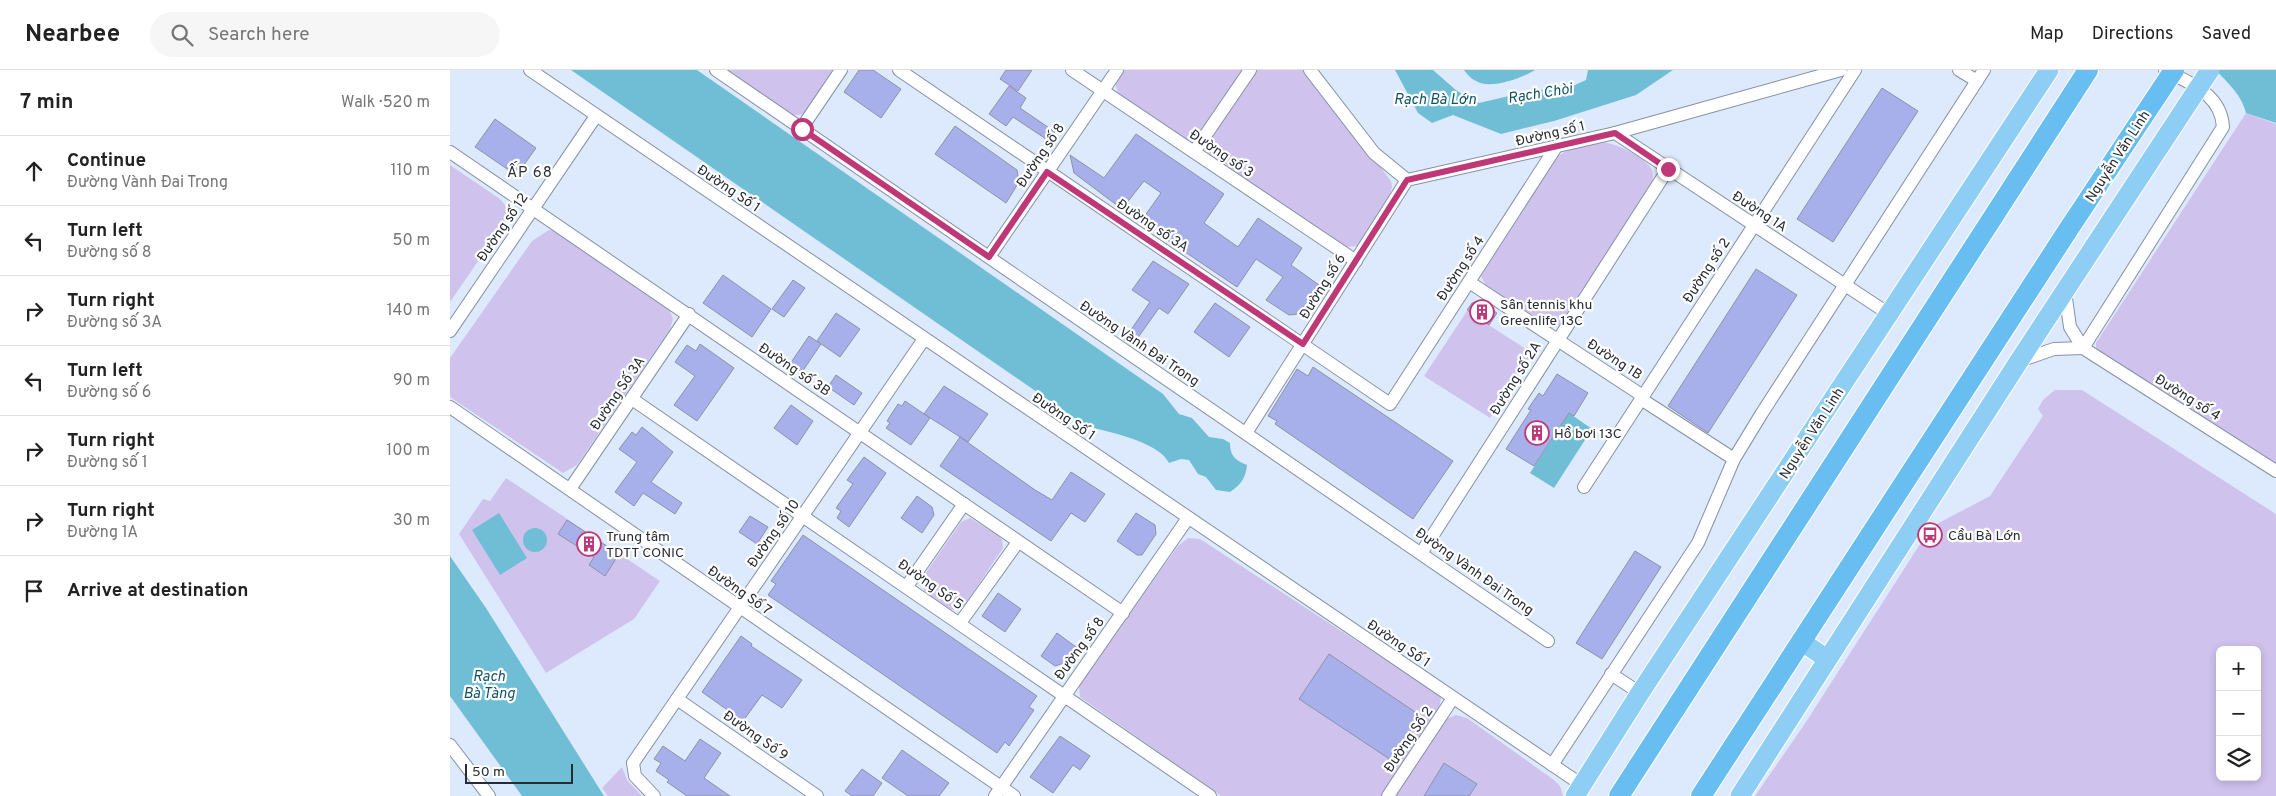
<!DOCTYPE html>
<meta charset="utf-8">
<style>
:root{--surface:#fff;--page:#f6f6f6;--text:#222;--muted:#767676;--line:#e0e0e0}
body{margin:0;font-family:Overpass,sans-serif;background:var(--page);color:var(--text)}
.controls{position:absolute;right:15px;bottom:15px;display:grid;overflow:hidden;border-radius:8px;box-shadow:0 2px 8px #0003}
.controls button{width:45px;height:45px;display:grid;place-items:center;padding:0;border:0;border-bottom:1px solid var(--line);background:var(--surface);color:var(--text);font:25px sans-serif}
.scale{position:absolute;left:15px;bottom:12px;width:108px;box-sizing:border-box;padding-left:5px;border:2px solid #272c33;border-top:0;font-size:14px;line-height:18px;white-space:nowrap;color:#272c33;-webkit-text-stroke:4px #fff;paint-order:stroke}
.stop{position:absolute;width:15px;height:15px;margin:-11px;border:4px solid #be3777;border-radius:50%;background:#fff}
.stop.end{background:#be3777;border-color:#fff;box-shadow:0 1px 5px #0008}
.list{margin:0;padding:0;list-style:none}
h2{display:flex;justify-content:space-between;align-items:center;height:65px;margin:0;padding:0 20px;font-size:21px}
h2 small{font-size:16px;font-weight:400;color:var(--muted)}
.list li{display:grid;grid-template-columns:32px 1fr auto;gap:15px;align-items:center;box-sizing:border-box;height:70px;padding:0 20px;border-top:1px solid var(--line)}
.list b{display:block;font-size:19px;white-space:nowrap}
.list p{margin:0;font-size:16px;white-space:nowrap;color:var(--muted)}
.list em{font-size:16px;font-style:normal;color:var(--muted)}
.icon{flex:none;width:28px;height:28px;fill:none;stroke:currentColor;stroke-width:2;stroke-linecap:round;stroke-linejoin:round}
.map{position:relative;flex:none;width:1826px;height:726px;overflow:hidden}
header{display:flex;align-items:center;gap:30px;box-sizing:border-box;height:70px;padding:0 25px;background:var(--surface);border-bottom:1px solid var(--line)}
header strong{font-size:24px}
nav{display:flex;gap:28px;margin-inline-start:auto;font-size:18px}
.search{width:350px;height:45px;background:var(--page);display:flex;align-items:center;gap:12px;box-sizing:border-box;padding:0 18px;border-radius:28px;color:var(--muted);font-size:19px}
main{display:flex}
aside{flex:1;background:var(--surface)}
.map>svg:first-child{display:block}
.green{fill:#cfc3ee;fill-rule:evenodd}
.water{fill:#70bed6}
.building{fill:#a7b0ea;stroke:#8e91a6}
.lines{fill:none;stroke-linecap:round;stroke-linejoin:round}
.minor-casing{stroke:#8591a4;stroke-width:14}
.primary-casing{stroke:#fff;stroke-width:21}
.trunk-casing{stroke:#fff;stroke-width:22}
.minor{stroke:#fff;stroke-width:12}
.primary{stroke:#8ecef4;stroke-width:19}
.trunk{stroke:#68bef0;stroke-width:20}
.primary-bridge-casing{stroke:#fff;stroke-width:21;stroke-linecap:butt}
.trunk-bridge-casing{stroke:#fff;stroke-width:22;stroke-linecap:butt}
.primary-bridge{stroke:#8ecef4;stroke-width:19}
.trunk-bridge{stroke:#68bef0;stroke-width:20}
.route{stroke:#be3777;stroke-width:6}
.labels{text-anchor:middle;stroke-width:4.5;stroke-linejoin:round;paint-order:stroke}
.street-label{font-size:14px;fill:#272c33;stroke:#fff}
.poi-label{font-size:14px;fill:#272c33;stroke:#fff;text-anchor:start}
.water-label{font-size:15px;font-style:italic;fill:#0f5263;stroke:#fff}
.neighbourhood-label{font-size:15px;letter-spacing:1px;fill:#272c33;stroke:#fff}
</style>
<header>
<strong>Nearbee</strong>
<div class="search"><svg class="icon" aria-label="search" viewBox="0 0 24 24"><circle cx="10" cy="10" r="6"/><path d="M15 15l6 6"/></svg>Search here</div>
<nav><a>Map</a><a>Directions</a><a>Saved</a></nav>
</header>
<main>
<aside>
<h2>7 min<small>Walk · 520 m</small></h2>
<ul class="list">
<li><svg class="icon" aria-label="ahead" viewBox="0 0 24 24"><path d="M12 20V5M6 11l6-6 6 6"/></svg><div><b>Continue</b><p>Đường Vành Đai Trong</p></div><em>110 m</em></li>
<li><svg class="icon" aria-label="left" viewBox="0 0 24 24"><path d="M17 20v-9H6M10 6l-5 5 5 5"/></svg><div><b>Turn left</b><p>Đường số 8</p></div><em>50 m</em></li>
<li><svg class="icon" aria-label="right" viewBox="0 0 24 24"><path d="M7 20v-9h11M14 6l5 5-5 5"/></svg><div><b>Turn right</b><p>Đường số 3A</p></div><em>140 m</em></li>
<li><svg class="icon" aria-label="left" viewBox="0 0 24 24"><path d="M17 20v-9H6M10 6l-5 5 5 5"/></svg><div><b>Turn left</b><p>Đường số 6</p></div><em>90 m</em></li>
<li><svg class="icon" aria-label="right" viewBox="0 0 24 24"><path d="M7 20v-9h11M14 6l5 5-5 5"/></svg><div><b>Turn right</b><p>Đường số 1</p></div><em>100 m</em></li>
<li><svg class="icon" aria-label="right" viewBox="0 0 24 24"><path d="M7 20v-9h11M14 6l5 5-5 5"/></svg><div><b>Turn right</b><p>Đường 1A</p></div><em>30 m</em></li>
<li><svg class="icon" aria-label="arrive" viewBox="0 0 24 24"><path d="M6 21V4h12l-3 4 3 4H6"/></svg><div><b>Arrive at destination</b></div></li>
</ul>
</aside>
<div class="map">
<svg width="1826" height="726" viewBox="0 0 1826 726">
<rect width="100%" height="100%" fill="#ddeafe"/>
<g class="green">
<path d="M273,0H388L355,44L341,46Z"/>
<path d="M673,0H794L747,67L737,71L669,26L665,13Z"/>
<path d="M805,0H855L941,111L942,117L939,128L907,176L894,177L757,82L756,74Z"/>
<path d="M1796,43L1826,54V397L1646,278V273Z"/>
<path d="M1148,72C1163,71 1193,86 1201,98C1204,103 1203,109 1202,114L1112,254L1101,258L1036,216L1031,206L1108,86L1118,80Z"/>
<path d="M0,95L50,129L55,135L57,149L0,232Z"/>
<path d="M99,160L106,161L219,239L223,249L220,259L127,395L113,403L0,327V288L82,171Z"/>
<path d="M1017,241L1082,283L1040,348L974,306Z"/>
<path d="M1605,320H1632L1826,444V726H1305L1354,655L1481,457L1540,426L1593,346L1588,339L1593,330ZM1770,580H1807V707H1770Z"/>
<path d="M56,408L210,511L184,549L96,603L9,464L33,429L40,431Z"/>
<path d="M520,448L549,466L552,470L553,478L514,536L502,540L475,523L471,510L511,452Z"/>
<path d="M738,468L750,469L988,624L991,628L989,639L931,726H771L630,627L629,617L633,609L728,476Z"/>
<path d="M1006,645L1017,648L1104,710L1110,716L1113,726H944L996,649Z"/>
<path d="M172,697L177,710L192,726H158L152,718Z"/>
</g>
<g class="water">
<path d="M121,0H247L713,324L729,344L742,348L759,367L773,369L780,373C780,386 785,390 797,395C796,407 791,415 780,422L766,420L756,407L748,404L739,390L731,389L719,393C708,371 658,362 636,356Z"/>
<path d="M945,0H983L1007,21L1029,33L1085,20L1116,19L1136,10L1138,0H1223L1186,25L1104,51L1051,64L1003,45L982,53L968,43Z"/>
<path d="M1014,0H1085C1072,8 1040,20 1026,11C1021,9 1017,4 1014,0Z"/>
<path d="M1765,0H1826V53L1796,43C1792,26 1778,12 1765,0Z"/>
<path d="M1119,343L1142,359L1104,418L1080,403Z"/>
<path d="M49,443L77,488L50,505L22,460Z"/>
<circle cx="85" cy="470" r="12"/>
<path d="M0,486L36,538L154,726H72L0,626Z"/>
</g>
<g class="building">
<path d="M409,0H423L451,19L431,48L394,22Z"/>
<path d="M556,0H582L568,21L550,9Z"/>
<path d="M559,16L576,28L570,38L605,62L599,71L563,47L556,56L539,44Z"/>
<path d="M1432,18L1468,41L1383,172L1347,149Z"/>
<path d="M45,49L86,78L71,99L60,101L25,77Z"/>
<path d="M505,56L567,100L569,112L556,133L485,84Z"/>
<path d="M686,64L774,124L754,153L788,177L808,148L852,178L841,195L869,215L849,244L839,245L816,230L833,207L806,189L787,217L707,163L711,158L694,147L711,123L694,111L672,139L624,103L620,85L654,108Z"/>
<path d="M703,191L739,214L718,244L709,238L682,276L674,270L700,232L682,220Z"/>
<path d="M1306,199L1347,225L1258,363L1218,336Z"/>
<path d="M273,205L321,239L302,267L253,233Z"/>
<path d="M343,210L355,218L334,247L322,239Z"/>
<path d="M1028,231L1047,243L1039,255L1017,240L1022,233Z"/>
<path d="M765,233L800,257L779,287L744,262Z"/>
<path d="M386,243L410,259L390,287L367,271Z"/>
<path d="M359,266L371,274L352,302L340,294Z"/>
<path d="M250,274L284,298L247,351L224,335L245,306L225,292L237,275L246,281Z"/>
<path d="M863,297L1003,391L963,449L825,354L827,351L818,346L847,299L858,306Z"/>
<path d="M1107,304L1138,323L1124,346L1119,343L1084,396L1056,379L1081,340L1078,339L1089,323L1093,326Z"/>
<path d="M386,305L412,323L404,335L378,317Z"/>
<path d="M494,316L538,344L518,372L474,344Z"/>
<path d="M455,331L480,348L461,375L436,358L440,353L437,351L448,334L452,336Z"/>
<path d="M341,335L363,351L347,375L324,358Z"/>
<path d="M192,357L223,382L201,412L232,433L225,444L193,423L184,436L165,422L187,392L169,379L182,362L186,365Z"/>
<path d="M510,367L585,420L602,430L621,402L655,424L635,452L621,443L601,471L490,396Z"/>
<path d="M414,387L436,403L399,457L387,448L391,441L386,438L403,414L397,410Z"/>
<path d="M467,426L482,437L484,445L472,463L451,448Z"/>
<path d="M686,443L705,455L706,464L692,485H687L667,471Z"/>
<path d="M300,446L318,457L307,474L289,462Z"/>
<path d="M117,450L169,484L155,506L139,495L144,487L108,464Z"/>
<path d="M353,465L587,626L579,637L584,640L559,676L555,672L547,683L318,525L326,514L321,511Z"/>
<path d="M1185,481L1211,497L1152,589L1126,573Z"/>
<path d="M548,523L571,539L555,562L532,546Z"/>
<path d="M607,563L626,577L614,593L605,596L591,586Z"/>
<path d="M291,566L302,574L301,576L352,610L332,638L312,625L293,651L252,622Z"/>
<path d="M879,584L971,646L941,690L849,629Z"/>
<path d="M610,666L640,686L630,700L623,695L603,723L580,707Z"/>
<path d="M250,669L271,683L254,708L280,726H237L217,712L219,710L206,701L211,693L204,689L213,676L235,691Z"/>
<path d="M452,680L499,713L489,726H458L432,708Z"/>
<path d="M994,693L1027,714L1019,726H974Z"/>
<path d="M412,699L432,713L423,726H402L395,721Z"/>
</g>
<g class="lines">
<g class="minor-casing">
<g id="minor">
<path d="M80,0L1132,715"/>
<path d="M266,0L1098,571"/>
<path d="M449,0L940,334L1106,77"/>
<path d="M622,0L906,191"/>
<path d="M860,0L924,83L957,110"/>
<path d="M1509,0L1527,11"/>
<path d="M351,59L391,0"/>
<path d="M1165,63L1439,244"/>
<path d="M0,82L673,543"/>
<path d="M744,82L800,0"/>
<path d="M957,110L1165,63L1391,0"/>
<path d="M539,187L667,0"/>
<path d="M1019,212L1193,326"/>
<path d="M1615,221L1620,257L1633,278L1826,401"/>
<path d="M0,261L146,46"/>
<path d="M1633,278L1773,57C1771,24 1741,14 1715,0"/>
<path d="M1569,291L1604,279L1633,278"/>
<path d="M182,329L760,726"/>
<path d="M1191,329L1284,389"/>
<path d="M0,337L564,726"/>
<path d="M796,363L957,110"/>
<path d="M1134,417L1405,0"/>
<path d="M120,419L239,244"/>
<path d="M972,482L1218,99"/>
<path d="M457,516L514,434"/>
<path d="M510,553L568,472"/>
<path d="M1161,604L1190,623"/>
<path d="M227,629L367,726"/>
<path d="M0,675L39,726"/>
<path d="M1102,695L1248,473L1284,389L1312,343L1534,0"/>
<path d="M204,726L185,706L183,693L474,269"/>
<path d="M545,726L738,448"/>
<path d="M938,726L1003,628"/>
</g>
</g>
<g class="primary-casing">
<g id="primary">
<path d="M1351,571L1377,589"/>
<path d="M1125,726L1190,623L1599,0"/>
<path d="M1290,726L1569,291L1645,175"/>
</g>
</g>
<g class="trunk-casing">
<g id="trunk">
<path d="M1169,726L1638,0"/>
<path d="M1251,726L1618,160"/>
</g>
</g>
<use href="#minor" class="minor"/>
<use href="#primary" class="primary"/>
<use href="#trunk" class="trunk"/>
<g class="primary-bridge-casing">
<path id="primary-bridge" d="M1645,175L1760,0"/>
</g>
<g class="trunk-bridge-casing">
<path id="trunk-bridge" d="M1618,160L1724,0"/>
</g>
<use href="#primary-bridge" class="primary-bridge"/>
<use href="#trunk-bridge" class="trunk-bridge"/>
</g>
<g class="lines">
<path class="route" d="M352,59L539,187L597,102L853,274L957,110L1165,63L1218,99"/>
</g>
<defs>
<g id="building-ring" transform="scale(1.25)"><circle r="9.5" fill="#fff" stroke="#be3777" stroke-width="1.5"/><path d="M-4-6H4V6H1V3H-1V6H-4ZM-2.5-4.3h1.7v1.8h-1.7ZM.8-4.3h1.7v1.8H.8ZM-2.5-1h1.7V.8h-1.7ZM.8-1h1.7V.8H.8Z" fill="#be3777"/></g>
<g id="bus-ring" transform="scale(1.25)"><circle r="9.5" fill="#fff" stroke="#be3777" stroke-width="1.5"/><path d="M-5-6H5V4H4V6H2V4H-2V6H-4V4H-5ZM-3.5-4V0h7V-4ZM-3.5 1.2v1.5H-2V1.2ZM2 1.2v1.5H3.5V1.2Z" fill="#be3777"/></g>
</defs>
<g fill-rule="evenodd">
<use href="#building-ring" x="1032" y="242"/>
<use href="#building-ring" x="1087" y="363"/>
<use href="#bus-ring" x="1480" y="465"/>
<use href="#building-ring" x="139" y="474"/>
</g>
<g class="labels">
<g class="street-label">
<text transform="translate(1100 63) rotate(-13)" y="5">Đường số 1</text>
<text transform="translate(772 83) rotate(34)" y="5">Đường số 3</text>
<text transform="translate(590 85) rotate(-56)" y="5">Đường số 8</text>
<text transform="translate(1667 86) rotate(-57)" y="5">Nguyễn Văn Linh</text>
<text transform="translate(279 118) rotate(34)" y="5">Đường Số 1</text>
<text transform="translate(1310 141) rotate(33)" y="5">Đường 1A</text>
<text transform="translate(703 155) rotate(34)" y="5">Đường số 3A</text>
<text transform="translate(52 157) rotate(-56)" y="5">Đường số 12</text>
<text transform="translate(1010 198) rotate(-57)" y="5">Đường số 4</text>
<text transform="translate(1256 200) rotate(-57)" y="5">Đường số 2</text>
<text transform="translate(872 216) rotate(-58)" y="5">Đường số 6</text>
<text transform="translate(690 273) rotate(34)" y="5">Đường Vành Đai Trong</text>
<text transform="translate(1165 289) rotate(33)" y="5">Đường 1B</text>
<text transform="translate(345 299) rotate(34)" y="5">Đường số 3B</text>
<text transform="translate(1065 308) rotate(-58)" y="5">Đường số 2A</text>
<text transform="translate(167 323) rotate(-56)" y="5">Đường Số 3A</text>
<text transform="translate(1738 327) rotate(32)" y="5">Đường số 4</text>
<text transform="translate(614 346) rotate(34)" y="5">Đường Số 1</text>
<text transform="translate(1361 363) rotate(-57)" y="5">Nguyễn Văn Linh</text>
<text transform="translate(323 463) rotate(-55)" y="5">Đường số 10</text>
<text transform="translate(1025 501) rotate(35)" y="5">Đường Vành Đai Trong</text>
<text transform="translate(481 514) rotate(35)" y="5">Đường Số 5</text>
<text transform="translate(290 520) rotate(35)" y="5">Đường Số 7</text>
<text transform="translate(949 573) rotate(34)" y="5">Đường Số 1</text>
<text transform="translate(629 578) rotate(-54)" y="5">Đường số 8</text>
<text transform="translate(306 665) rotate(35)" y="5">Đường Số 9</text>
<text transform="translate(958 669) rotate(-56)" y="5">Đường Số 2</text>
</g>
<g class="poi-label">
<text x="1050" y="239">Sân tennis khu<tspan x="1050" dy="16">Greenlife 13C</tspan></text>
<text x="1104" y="368">Hồ bơi 13C</text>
<text x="1498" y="470">Cầu Bà Lớn</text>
<text x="156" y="471">Trung tâm<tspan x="156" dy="16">TDTT CONIC</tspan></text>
</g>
<g class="water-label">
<text transform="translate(1090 23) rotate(-9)" y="5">Rạch Chòi</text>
<text x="985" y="34">Rạch Bà Lớn</text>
<text x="39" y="611">Rạch<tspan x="39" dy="17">Bà Tàng</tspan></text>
</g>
<g class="neighbourhood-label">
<text x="80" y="107">ẤP 68</text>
</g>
</g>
</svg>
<div class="controls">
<button>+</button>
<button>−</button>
<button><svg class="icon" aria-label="layers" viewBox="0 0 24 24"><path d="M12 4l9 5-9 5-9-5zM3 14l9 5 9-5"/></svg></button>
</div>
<div class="scale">50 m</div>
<div class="stop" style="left:352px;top:59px"></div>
<div class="stop end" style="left:1218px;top:99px"></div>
</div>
</main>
